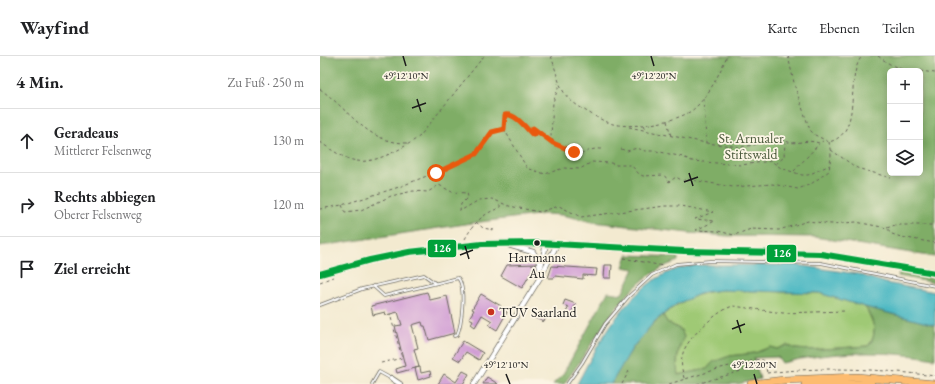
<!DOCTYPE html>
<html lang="de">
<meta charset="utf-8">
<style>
:root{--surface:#fff;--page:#f6f6f6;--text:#202124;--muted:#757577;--line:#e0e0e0}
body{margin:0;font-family:"EB Garamond",serif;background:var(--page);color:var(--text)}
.controls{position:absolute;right:12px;top:12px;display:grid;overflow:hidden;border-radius:6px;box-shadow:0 2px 10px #0003}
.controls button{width:36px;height:36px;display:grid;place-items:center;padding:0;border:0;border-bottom:1px solid var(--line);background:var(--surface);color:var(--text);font:20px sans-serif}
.stop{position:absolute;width:12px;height:12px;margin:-9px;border:3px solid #ea580c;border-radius:50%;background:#fff}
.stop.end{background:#ea580c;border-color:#fff;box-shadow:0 1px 4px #0008}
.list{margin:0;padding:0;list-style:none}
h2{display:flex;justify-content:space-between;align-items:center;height:52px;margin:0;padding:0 16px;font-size:17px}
h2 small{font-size:13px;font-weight:400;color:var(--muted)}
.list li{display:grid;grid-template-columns:26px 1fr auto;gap:12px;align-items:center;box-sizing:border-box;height:64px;padding:0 16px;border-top:1px solid var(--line)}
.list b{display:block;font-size:15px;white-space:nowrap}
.list p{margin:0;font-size:13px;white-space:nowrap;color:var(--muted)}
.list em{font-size:13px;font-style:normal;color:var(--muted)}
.icon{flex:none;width:22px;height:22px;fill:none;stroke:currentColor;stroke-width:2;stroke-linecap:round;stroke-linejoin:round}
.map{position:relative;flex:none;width:615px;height:328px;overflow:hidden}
header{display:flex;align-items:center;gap:24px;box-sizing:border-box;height:56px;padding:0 20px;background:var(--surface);border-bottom:1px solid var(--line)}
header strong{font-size:19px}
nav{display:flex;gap:22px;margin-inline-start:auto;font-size:14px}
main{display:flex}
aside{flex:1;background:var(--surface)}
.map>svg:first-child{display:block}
.green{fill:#9fc975;stroke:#5e7248}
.forest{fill:#7fad66;stroke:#4e6441;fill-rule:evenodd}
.water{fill:#48b7c2;stroke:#326a6f}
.building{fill:#cf9ad4}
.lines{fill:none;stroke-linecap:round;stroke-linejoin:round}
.service-casing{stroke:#67645b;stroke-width:3.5}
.minor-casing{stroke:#67645b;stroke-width:6}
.primary-casing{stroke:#67645b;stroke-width:8}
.path{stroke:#67645b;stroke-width:1;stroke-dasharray:3 3;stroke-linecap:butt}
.service{stroke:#fff;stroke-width:2}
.minor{stroke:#fff;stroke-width:4.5}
.primary{stroke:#fdbc6f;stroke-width:7}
.bus-1-casing{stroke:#fcf5e5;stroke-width:9}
.bus-1{stroke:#00a13a;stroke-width:6}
.route{stroke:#ea580c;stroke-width:5}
.ticks{fill:none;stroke:#1c1c1c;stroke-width:1.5}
.bus-dot{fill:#1c1c1c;stroke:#fcf5e5;stroke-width:1.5}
.poi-dot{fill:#c8321e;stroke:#fcf5e5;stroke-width:1.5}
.labels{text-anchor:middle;stroke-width:3.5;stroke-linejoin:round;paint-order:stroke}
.bus-label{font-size:13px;fill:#1c1c1c;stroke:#fcf5e5}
.park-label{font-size:14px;fill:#4a593b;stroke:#fcf5e5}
.poi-label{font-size:14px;fill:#1c1c1c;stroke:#fcf5e5;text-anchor:start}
.ticks-label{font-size:10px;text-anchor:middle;fill:#1c1c1c;stroke:#fcf5e5;stroke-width:3.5;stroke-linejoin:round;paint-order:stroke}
.line-badge{stroke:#fcf5e5;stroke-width:1.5}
.badge-label{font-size:11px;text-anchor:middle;font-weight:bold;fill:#fff}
</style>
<header>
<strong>Wayfind</strong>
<nav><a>Karte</a><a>Ebenen</a><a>Teilen</a></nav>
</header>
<main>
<aside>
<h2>4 Min.<small>Zu Fuß · 250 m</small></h2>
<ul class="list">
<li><svg class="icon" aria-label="ahead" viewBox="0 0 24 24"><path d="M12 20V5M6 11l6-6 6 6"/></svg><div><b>Geradeaus</b><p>Mittlerer Felsenweg</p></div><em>130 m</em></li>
<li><svg class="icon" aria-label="right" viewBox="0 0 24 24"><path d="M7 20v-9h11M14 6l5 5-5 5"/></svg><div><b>Rechts abbiegen</b><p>Oberer Felsenweg</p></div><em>120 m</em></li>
<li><svg class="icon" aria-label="arrive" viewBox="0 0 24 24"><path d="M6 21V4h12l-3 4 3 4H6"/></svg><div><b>Ziel erreicht</b></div></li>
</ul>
</aside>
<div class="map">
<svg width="615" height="328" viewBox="0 0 615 328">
<rect width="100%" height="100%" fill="#fcf5e5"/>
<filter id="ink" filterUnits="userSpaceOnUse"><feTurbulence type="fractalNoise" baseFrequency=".025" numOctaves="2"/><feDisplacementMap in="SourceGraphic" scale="8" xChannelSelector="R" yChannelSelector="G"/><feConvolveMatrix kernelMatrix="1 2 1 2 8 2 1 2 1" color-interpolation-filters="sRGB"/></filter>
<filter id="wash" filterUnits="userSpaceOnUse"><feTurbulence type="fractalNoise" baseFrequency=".012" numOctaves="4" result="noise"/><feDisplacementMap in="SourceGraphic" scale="16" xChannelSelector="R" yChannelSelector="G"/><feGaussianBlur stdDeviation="0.9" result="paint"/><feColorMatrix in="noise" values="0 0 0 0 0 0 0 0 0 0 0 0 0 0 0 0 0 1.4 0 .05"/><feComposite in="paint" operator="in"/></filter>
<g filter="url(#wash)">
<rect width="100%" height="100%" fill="#f3ead0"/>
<path class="green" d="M402,234L499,237L545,251C553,264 559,278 548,290L488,294L476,293L467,289L457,293L450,291L435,297L410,300L393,306L387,313L358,319C357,305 357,293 364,281L361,274L347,266L343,259C361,245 378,236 402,234Z"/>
<g class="forest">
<path d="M0,0H615V201L495,181L408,180L369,177L273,166L242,159L225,158L152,167L0,190ZM570,15H600V117H570Z"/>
<path d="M307,199L358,201V205C301,224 278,284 244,328H233L243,318L288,236L302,238L314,213L303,211Z"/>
<path d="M579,216L615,223V227L578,220Z"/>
<path d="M545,251L615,269V303C565,294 511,295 462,307L458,301L434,302L440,323L418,328H291C305,303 320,277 343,259L347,266L361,274L364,281C357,293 356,306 358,319L387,313L393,306L410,300L435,297L450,291L457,293L467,289L476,293L488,294L548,290C559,278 553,264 545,251Z"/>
</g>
<path class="water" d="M379,209H477L538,218L566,227L615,236V269L545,251L499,237L402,234L384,236L357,248L335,265L313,291L291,328H257C283,279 316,213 379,209Z"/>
<g id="blocks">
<g class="building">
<path d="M216,208L202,232L181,220L187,209Z"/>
<path d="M285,209H292L291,222H284Z"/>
<path d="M232,210L277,213L276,220L263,219V223L235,220L234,222H228Z"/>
<path d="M107,236L110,244L127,240L135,277L109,284L105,270H103L102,266L92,269L98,292L94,293L99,311L77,317L76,313L85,310L75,270L82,269L78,256L66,259L65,256L53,259L51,250Z"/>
<path d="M161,238L181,250L180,251L187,256L177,274L169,269L172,265L162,259L155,271L151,268L153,264L149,262L154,254L152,253Z"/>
<path d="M245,244L256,248L250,259H248L246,256L249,251L243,249Z"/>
<path d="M215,257L226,261L224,266L213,261Z"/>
<path d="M143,285L163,297L159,304L146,296L140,305L133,301Z"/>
<path d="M100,311L101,317L110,315L111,320L98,324L95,312Z"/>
<path d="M143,315L149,318L143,328H118L124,318L136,326Z"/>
<path d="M167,321L178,328H163Z"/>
</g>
</g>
</g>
<g filter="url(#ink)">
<use href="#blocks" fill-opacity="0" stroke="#67645b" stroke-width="1"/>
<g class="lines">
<g class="service-casing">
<g id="service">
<path d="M53,230L64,240L138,222C146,231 142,268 137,279L134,280"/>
<path d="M0,249L42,233L104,219L115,227"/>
<path d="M52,328L59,316L70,322"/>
<path d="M247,328L262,307L285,268L308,241L332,219L356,208L390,205L501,207L615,230"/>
</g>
</g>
<g class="minor-casing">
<g id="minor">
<path d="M188,189L213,196L219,206L220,214"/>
<path d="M221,210L226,188"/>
<path d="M71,322L80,328"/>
<path d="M154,328L221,220L237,188"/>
</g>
</g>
<g class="primary-casing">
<g id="primary">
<path d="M0,218L50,204L89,196L162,188L217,187L364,195L501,198L615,217"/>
<path d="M431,328L464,324L537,321L615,328"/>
<path d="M485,328H551"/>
</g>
</g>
<g class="path">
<path d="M231,0C237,16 238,32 250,44C260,52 281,65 293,68C313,73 360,66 375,52C390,38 399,18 407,0"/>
<path d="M468,0L475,31L490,74L495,79L509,86C544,77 524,23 542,0"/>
<path d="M558,0C570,9 579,14 594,15"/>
<path d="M600,15L615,17"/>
<path d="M0,33C31,55 47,88 89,87"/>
<path d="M347,65L351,80"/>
<path d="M324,69L327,75"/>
<path d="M309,71L386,87L384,42"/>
<path d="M184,73L207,112L225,118L244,112L260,113L272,106L291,107L296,109H311L319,118L323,120L344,119L349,126L356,121L363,125L366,123L413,131L452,128L478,133L491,128L509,115L511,99L509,86"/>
<path d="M184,73L185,59C195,57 206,72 213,79L215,78L213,72C220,77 227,83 234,87C242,92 250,93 257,99C267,98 268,92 281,93"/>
<path d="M0,86C10,93 24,103 37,105C55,108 86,91 100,80L164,0"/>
<path d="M233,86L231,81L233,46L238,33V27"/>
<path d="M386,87L421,91L434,89L457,80C476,94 480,81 499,87L503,85"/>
<path d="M301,93L307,95L317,92L325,95H336L363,101L372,105L421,109L451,105L461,112L482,119H488L510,109"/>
<path d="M511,94L537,112L571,122"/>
<path d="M456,108L464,101L465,87"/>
<path d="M474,115L499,88"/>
<path d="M22,149L25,156L41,154L71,140L93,135L108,136L119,129L132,136L147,137L148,141L141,148L140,155L159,144L172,143L189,150L220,156L239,150L261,161L345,150H361L393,156L375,163L395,165L376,174L398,175L414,179L431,173L459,174L488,165L511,168L536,166L567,172L572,178L581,181L615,187"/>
<path d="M0,153L22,149L79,131L132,110L156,98L173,76L184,73"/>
<path d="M156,166L163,172L174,174"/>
<path d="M567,172L575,169H615"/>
<path d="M145,183C153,168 163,157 180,152V147"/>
<path d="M303,202L343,210"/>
<path d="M0,226L13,221"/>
<path d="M61,307L82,302L70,258"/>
<path d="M447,317C503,310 559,313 615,320"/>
<path d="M364,322C362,314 360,306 363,297C367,282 398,254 413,250L463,257L525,255"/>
<path d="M302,328L309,315"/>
<path d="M349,328L401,312L440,303L445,305L447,317"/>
<path d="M377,328L445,308"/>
</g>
<use href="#service" class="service"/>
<use href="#minor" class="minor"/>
<use href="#primary" class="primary"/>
<g class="bus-1-casing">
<path id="bus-1" d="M0,218L50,204L89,196L162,188L217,187L364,195L501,198L615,217"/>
</g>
<use href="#bus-1" class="bus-1"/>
</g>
</g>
<g class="lines" filter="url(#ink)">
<path class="route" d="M116,117L156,98L172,76L184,73L185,59C195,57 206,72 213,79L215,78L213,72L233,87L254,96"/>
</g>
<path class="ticks" d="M83,0L86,10M331,0L334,10M97,43L101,56M92,52L106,47M369,117L373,130M364,126L378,121M145,190L149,203M140,199L153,194M417,264L421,277M412,273L425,268M186,318L190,328M434,318L437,328"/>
<circle class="bus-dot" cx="217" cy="187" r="3.5"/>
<circle class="poi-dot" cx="171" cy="256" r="4"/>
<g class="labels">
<g class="bus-label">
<text x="217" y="206">Hartmanns<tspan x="217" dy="16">Au</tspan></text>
</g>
<g class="park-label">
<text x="431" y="87">St. Arnualer<tspan x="431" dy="16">Stiftswald</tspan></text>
</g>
<g class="poi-label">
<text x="179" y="261">TÜV Saarland</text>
</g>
</g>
<g class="ticks-label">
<text x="86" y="23">49°12'10"N</text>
<text x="334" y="23">49°12'20"N</text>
<text x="186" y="312">49°12'10"N</text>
<text x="434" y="312">49°12'20"N</text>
</g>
<g class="line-badge">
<rect x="107" y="183" width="30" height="19" rx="4" fill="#00a13a"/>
<rect x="446" y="188" width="31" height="19" rx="4" fill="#00a13a"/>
</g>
<g class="badge-label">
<text x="122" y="196">126</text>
<text x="462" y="201">126</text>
</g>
</svg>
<div class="controls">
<button>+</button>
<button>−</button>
<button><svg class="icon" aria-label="layers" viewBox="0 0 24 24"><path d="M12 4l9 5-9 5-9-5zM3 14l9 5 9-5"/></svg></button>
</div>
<div class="stop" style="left:116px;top:117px"></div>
<div class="stop end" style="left:254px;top:96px"></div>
</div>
</main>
